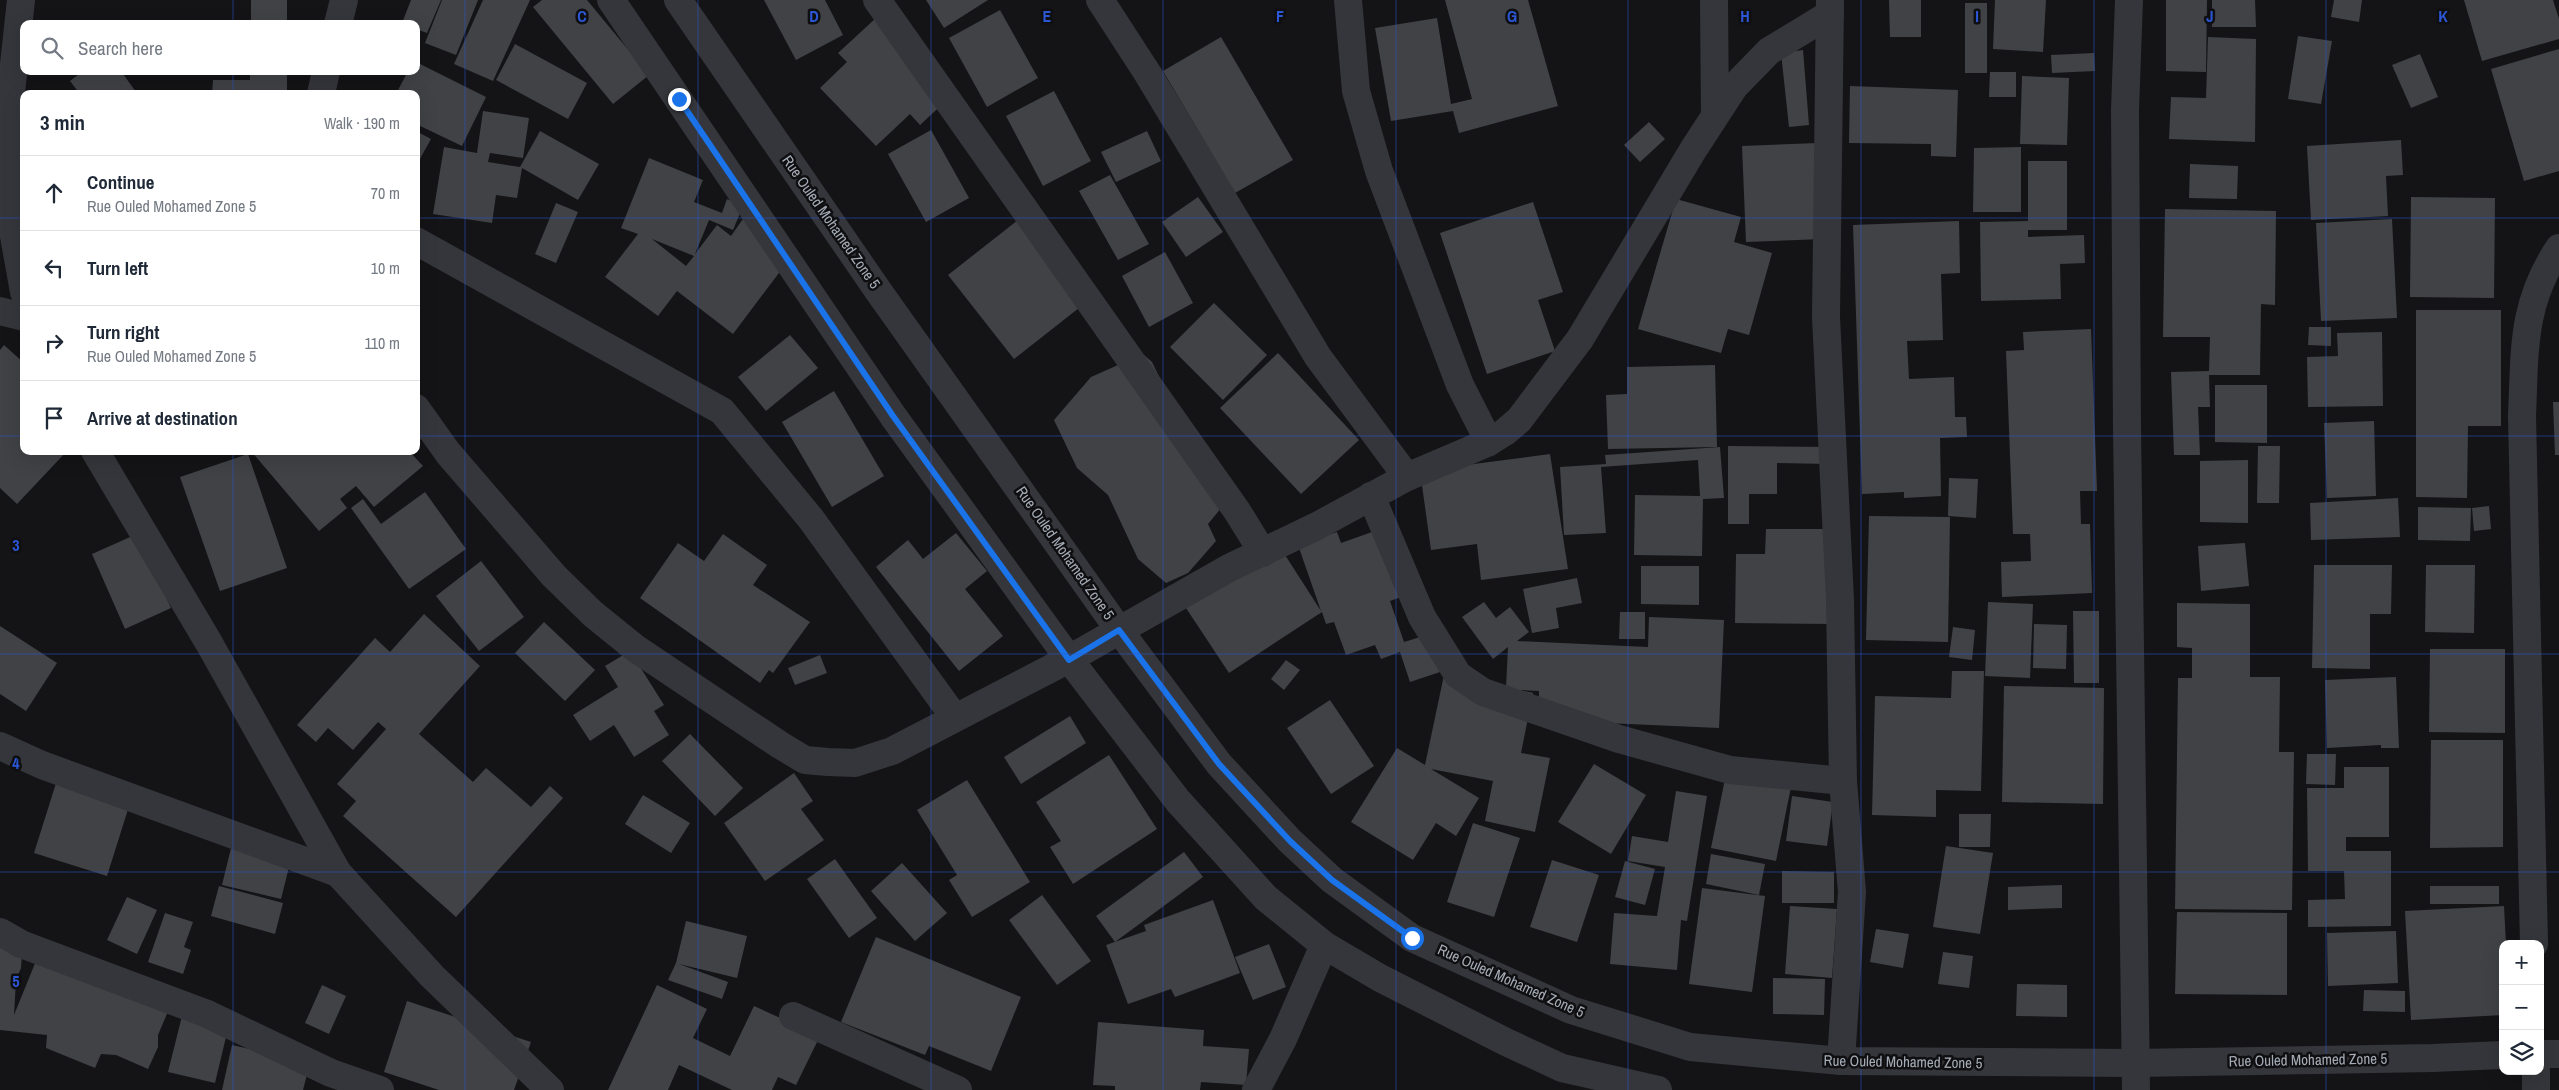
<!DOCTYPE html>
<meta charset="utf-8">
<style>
:root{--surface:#fff;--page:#f2f2f3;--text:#1f2937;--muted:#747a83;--line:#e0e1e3}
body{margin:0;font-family:"Archivo Narrow",sans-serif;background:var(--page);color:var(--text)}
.controls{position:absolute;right:15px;bottom:15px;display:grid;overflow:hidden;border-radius:10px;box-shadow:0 5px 20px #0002}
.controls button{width:45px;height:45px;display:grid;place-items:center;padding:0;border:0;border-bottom:1px solid var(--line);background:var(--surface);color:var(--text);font:25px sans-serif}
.stop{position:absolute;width:15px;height:15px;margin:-11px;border:4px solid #1a73e8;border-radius:50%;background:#fff}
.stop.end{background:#1a73e8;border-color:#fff;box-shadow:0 1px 5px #0008}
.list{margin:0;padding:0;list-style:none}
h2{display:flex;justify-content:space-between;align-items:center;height:65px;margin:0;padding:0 20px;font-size:21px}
h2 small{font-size:16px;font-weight:400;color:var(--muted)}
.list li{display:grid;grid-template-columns:32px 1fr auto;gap:15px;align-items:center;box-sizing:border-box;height:75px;padding:0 20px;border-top:1px solid var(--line)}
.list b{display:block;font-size:19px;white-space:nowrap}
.list p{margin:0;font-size:16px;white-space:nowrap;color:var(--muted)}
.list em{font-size:16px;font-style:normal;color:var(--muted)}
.icon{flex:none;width:28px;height:28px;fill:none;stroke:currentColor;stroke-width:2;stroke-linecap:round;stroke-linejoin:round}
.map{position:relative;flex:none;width:2559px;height:1090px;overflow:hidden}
.search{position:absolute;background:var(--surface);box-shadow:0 5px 20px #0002;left:20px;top:20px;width:400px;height:55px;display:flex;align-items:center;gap:12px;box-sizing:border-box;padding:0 18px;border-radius:10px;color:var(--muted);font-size:19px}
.panel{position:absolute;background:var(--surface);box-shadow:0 5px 20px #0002;left:20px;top:90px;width:400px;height:365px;border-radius:10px}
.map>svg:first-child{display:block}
.building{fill:#404246;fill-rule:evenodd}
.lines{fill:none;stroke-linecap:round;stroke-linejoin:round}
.minor{stroke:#35363b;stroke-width:28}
.route{stroke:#1a73e8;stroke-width:6}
.grid{fill:none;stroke:#2b57d5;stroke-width:1;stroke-opacity:0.55}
.labels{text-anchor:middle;stroke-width:5;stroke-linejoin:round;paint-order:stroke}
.street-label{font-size:15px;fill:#a5acb6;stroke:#0f0f11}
.grid-label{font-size:16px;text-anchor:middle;font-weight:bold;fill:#2b57d5;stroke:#0f0f11;stroke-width:5;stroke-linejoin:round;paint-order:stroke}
</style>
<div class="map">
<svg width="2559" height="1090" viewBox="0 0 2559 1090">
<rect width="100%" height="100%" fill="#141416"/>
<g class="building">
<rect x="251" y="0" width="36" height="24"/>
<path d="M411,0H441L427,33L416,29V24L402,23Z"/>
<path d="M442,0H478L456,55L425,43Z"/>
<path d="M483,0H530L493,81L454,64Z"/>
<path d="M542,0H587L649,75L613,104L533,7Z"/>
<path d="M764,0H825L843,35L796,60Z"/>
<path d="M926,0H988L944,28Z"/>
<path d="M1445,0H1528L1558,106L1459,133L1453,111L1391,121L1375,28L1437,18L1451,104L1472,99Z"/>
<path d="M1889,0H1921V37H1890Z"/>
<path d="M1995,0H2046L2043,52L1993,49Z"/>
<path d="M2166,0H2207L2206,72L2166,71Z"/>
<path d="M2212,0H2255L2256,27H2212Z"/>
<path d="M2334,0H2362L2359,22L2331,17Z"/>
<path d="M2464,0H2553L2559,19V39L2482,61Z"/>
<rect x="1965" y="3" width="22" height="70"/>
<path d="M1000,10L1038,78L987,107L949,38Z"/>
<path d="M876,18L949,98L920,125L910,114L876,146L820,88L847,62L838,53Z"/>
<path d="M2298,36L2332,41L2321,104L2288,99Z"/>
<path d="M1221,37L1293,160L1235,193L1163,71Z"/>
<path d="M2208,37L2256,39L2255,142L2169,139L2171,97L2206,98Z"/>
<path d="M515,44L587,83L568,119L496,80Z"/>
<path d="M2559,49V171L2524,181L2491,69Z"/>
<path d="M1803,50L1809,125L1789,127L1781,53Z"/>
<path d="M2094,53L2095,71L2052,73L2051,55Z"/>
<path d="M2420,54L2438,97L2411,108L2392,65Z"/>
<path d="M416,62L486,97L462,146L416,124V94H396L408,71H416Z"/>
<path d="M83,71H121L136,92L133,94H80L70,81Z"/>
<path d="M250,71H287V94H212L213,80H250Z"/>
<path d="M1990,72H2016V97H1989Z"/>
<path d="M2022,76L2069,78L2067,145L2020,144Z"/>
<path d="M1850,86L1958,90L1956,157L1931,156V144L1849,143Z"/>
<path d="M1054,91L1091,161L1043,186L1006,116Z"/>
<path d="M483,111L529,118L523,158L490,153L488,162L520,167L540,131L599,164L578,200L522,168L517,198L496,195L492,223L433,214L444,147L477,153Z"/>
<path d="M1649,122L1665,139L1640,162L1624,145Z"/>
<path d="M931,130L969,198L926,222L888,154Z"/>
<path d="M416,131L431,139L416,166Z"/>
<path d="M1147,131L1161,161L1116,182L1101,152Z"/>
<path d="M2401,140L2403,175L2386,176L2388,216L2311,220L2307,146Z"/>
<path d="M1818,143L1822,239L1746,242L1742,146Z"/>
<path d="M2021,147V212H1973L1974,148Z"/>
<path d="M649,158L703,180L694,202L722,213L727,199L743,206L733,230L709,220L695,254L717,225L731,236L745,216L794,253L733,334L677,291L658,316L605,277L638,234L621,228ZM652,239L694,256L686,266Z"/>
<path d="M2028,161H2067V230H2028V237L2084,235L2085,263L2060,264L2061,299L1981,301L1980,222L2028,221Z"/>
<path d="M2190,164L2238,166L2237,199L2189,198Z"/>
<path d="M1110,175L1149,244L1118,260L1079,191Z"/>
<path d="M1198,197L1223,232L1186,257L1162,222Z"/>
<path d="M2411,197L2495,198L2494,298L2410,297Z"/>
<path d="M1676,199L1741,217L1734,242L1772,253L1749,335L1728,329L1721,353L1638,329Z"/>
<path d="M1533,202L1563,292L1538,300L1555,351L1487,374L1440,233Z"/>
<path d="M556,203L578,212L556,263L535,254Z"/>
<path d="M1032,209L1098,293L1014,359L948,275Z"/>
<path d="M2165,209L2276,211L2275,305L2261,304L2260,375H2209L2210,407H2198L2200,455H2174L2171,372L2209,371L2210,337H2163Z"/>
<path d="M2392,219L2397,318L2321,321L2316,223Z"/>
<path d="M1959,221L1960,273L1941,274L1943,340L1907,341L1909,379L1954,377L1955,417H1966L1967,437L1940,438L1941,496L1904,498V492L1862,494L1853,225Z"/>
<path d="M1165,252L1193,303L1149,327L1122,276Z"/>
<path d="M1214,303L1267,355L1223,400L1170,347Z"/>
<path d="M2416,310H2501V426H2468L2467,498L2416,497Z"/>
<path d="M2309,327H2331V346L2308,345Z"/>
<path d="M2091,329L2097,491H2080L2081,524H2090L2092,593L2002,597L2001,562L2031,561L2030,534H2013L2006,351L2024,350L2023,332Z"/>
<path d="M2382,332L2383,406L2308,407L2307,357L2338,356L2337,333Z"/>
<path d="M790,335L818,368L766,411L738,377Z"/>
<path d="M4,345L24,363V451H67L17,504L0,488V350Z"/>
<path d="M1278,353L1359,440L1301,494L1220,408Z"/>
<path d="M1143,354L1152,362L1222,507L1208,524L1216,541L1188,573L1166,583L1138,559L1108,495L1077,468L1054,420L1091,377Z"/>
<path d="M1715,365L1717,447L1608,449L1606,395L1627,394V367Z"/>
<path d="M2215,385H2267V443L2215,442Z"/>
<path d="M834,391L884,476L832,507L782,422Z"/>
<path d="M2553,402H2559V455H2555Z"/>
<path d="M416,419L428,433L416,443Z"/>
<path d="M2374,421L2376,496L2327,498L2324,423Z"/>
<path d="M1728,446L1829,447V464L1777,463V494H1749V524H1728Z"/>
<path d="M2258,446H2280L2279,503H2257Z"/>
<path d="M1720,447L1724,498L1703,499L1702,556L1634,555L1635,495L1700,496L1698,460L1601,467L1606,533L1564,535L1560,467L1606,464L1605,455Z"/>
<path d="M251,451H409L423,466L374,507L356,486L340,499L347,508L319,531Z"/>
<path d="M248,454L287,568L220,591L180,477Z"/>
<path d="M1550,454L1568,569L1481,580L1477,544L1431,550L1420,471Z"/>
<path d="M2248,460V523L2200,522V461Z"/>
<path d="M1949,478L1978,479L1976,518L1948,516Z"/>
<path d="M425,492L466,549L409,589L351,508L363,499L381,524Z"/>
<path d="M2398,498L2400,537L2311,540L2310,503Z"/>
<path d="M2489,506L2491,529L2474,531L2472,508Z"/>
<path d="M2418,507L2471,508L2470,541L2418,540Z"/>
<path d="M1869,516L1950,517L1948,642L1866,640Z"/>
<path d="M1386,527L1409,594L1390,601L1404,642L1427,635L1440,672L1410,682L1400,652L1381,659L1375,645L1346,655L1334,622L1326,624L1322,612L1229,673L1184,605L1278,544L1321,611L1298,545L1337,532L1341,543Z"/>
<path d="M1766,529H1836L1835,624L1735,623L1736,554H1765Z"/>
<path d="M956,533L987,571L965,589L1003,636L959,671L876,567L908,540L923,559Z"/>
<path d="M137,534L171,608L125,629L92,554Z"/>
<path d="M723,534L767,565L753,585L810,622L773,673L769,670L760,683L640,598L678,543L704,561Z"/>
<path d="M2245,543L2249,586L2201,591L2198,546Z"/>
<path d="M481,561L524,617L479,651L436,596Z"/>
<path d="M2314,565H2392L2391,614H2370V669L2312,668Z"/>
<path d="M2426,565H2475L2474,633L2425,632Z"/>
<path d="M1641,566H1699V605L1641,604Z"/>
<path d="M1577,578L1582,603L1556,608L1559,628L1532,633L1523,589Z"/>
<path d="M1484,602L1496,618L1510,607L1529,632L1517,641L1648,647L1649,617L1724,620L1719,728L1538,720L1539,691L1519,690L1533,693L1521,753L1550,758L1535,832L1485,821L1493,781L1431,769L1479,798L1456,836L1436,823L1413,860L1351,822L1397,748L1425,765L1444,675L1506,688L1508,647L1493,659L1462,617Z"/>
<path d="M1988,602L2033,604L2030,678L1985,676Z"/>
<path d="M2177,603L2250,604V677H2280L2279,752H2294L2292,910L2175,909L2178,678H2192V648L2177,647Z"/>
<path d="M2073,611H2099V683H2074Z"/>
<path d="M1620,612H1645V639H1619Z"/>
<path d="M424,614L480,666L419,734L473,782L486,768L531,807L550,786L563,798L456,917L343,816L356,801L337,784L386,729L378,722L353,750L328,728L316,742L297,725L375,638L390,652Z"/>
<path d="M544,622L595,670L565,701L515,653Z"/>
<path d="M2034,624L2067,625L2066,669L2033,668Z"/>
<path d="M0,626L57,663L26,711L0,694Z"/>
<path d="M1953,627L1975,630L1972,660L1949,657Z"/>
<path d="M2430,649H2505V733L2429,732Z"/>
<path d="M630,651L664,705L654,711L669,735L634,757L614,725L590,741L573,715L618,687L605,666Z"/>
<path d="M820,655L827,673L795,685L788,668Z"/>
<path d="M1286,660L1300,670L1284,690L1271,679Z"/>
<path d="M1952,671H1984L1981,791L1936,790V817L1872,815L1875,696L1951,698Z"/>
<path d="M2396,677L2399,748H2381V745L2327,748L2325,680Z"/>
<path d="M2004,686L2104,688L2103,804L2002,802Z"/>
<path d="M1330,700L1374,766L1331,794L1287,728Z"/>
<path d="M1070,716L1086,743L1021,784L1004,757Z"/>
<path d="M690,734L743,788L715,816L662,761Z"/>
<path d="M2431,740H2503V847L2430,848Z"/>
<path d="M2307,754H2336L2335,785L2306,784Z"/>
<path d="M1109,755L1157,829L1073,884L1050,847L1061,841L1036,802Z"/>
<path d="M1594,764L1646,795L1611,854L1558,822Z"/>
<path d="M2344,767H2389V837H2346V851H2391V926L2308,927V900L2345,899L2344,871H2308L2307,788H2344Z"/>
<path d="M794,773L813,801L801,809L824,840L765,881L724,823Z"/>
<path d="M1726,774L1791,787L1776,861L1711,848Z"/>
<path d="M57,780L130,803L107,876L34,853Z"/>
<path d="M967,780L1030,882L972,917L949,880L957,875L917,810Z"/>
<path d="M1676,791L1707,796L1687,921L1681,920L1677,970L1610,964L1614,913L1657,916L1665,867L1628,861L1632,836L1668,842Z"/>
<path d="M643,795L690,823L671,853L625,824Z"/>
<path d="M1792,796L1833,802L1827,846L1786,841Z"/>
<path d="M1959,814H1991L1990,847H1959Z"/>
<path d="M1473,823L1520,838L1494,917L1447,902Z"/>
<path d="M232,844L291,859L281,899L222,885Z"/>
<path d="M1946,846L1993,853L1980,934L1933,927Z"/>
<path d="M1184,852L1203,877L1115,942L1096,916Z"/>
<path d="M1711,854L1765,864L1759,895L1706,884Z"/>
<path d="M835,859L877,918L849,938L807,879Z"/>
<path d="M1552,860L1599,875L1577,942L1530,927Z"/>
<path d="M1625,861L1655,869L1645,905L1615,897Z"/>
<path d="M902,863L947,913L915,941L871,891Z"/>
<path d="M1782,871L1834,872V903H1782Z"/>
<path d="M2062,885V908L2008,910V887Z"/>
<path d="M219,886L283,903L275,934L211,916Z"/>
<rect x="2430" y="886" width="69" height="18"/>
<path d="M1702,888L1765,896L1752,992L1689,984Z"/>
<path d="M1042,895L1091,961L1057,985L1009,920Z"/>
<path d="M127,897L157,910L137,954L107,940Z"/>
<path d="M1213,900L1240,973L1175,997L1171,989L1128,1004L1106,945L1146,931L1144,925Z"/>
<path d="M1790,906L1837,909L1832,978L1785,974Z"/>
<path d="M2504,906L2506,944H2503V1015L2411,1020L2405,911Z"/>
<path d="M2177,912L2287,913V995L2175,994Z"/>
<path d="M165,913L193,922L184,947L191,950L183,974L148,962Z"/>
<path d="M686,921L747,936L737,978L679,964L728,982L722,999L668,980L676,963Z"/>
<path d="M1876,929L1909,934L1903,968L1870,962Z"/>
<path d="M2396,931L2398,983L2328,986L2327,933Z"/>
<path d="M876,937L1021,997L991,1071L929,1046L925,1055L841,1022Z"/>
<path d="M0,944L22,953L21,968L16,980L14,1015L38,956L169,1009L158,1035V1047L148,1069L116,1055L101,1054L95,1068L46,1048L47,1035L0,1030Z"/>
<path d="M1269,944L1286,987L1253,1000L1235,957Z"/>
<path d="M1943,952L1973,956L1969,988L1938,984Z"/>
<path d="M1773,978L1825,979L1824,1015L1773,1014Z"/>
<path d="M2017,984L2067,985V1017L2016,1016Z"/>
<path d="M322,985L346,996L329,1034L305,1023Z"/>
<path d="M657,985L707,1009L693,1038L730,1056L754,1006L820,1036L796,1085L778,1077L772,1090H732L679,1065L668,1090H608Z"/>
<path d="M2364,990L2405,991V1012L2363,1011Z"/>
<path d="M407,1001L531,1042L514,1090H439L384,1072Z"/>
<path d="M185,1004L231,1016L215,1083L168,1072Z"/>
<path d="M1098,1022L1204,1030L1203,1046L1249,1049L1246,1085L1201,1082L1200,1090H1115V1086L1093,1085Z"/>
<path d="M232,1045L310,1063L303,1090H222Z"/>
</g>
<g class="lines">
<g class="minor">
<path d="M21,0L8,120L9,208L24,292"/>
<path d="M611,0L893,416L1069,659L1178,801L1266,898L1324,945L1380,978L1506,1042L1562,1068L1658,1090"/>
<path d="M678,0L879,292L1119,630L1219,764L1290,841L1332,880L1412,938L1571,1010L1690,1047L1841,1061L2133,1063L2433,1058L2503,1055"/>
<path d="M877,0L1237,511L1263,553"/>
<path d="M1100,0L1148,74L1318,357L1407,477"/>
<path d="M1348,0L1356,91L1379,171L1460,385L1489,442"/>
<path d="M1714,0L1715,115"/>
<path d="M1830,0L1826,317L1840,600L1843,781L1852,892L1841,1061"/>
<path d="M2129,0L2125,110L2127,428L2136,1090"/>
<path d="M338,24L344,0"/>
<path d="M321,94L326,71"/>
<path d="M416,241L722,411L811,519L955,718"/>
<path d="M0,311L24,317"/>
<path d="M416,408L448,453L554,576L593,614L635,648L780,745L805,760L828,762L855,763L892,751L1069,659L1229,568L1317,526L1407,477L1489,442L1505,432L1519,420L1580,339L1693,150L1734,87L1769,51L1830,14"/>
<path d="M95,451L209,643L338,873L432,976L550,1090"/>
<path d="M1371,496L1422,617L1458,675L1483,692L1619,739L1730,770L1843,781"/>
<path d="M0,746L42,765L338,873"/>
<path d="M0,932L21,944L205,1013L331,1073L380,1090"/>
<path d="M2534,944L2522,416C2525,351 2521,305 2559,248"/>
<path d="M793,1016L958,1090"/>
<path d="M2540,1054H2559"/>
<path d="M2536,1071V1090"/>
<path d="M1256,1090L1283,1039L1324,945"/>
</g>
</g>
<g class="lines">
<path class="route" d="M679,99L893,416L1069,660L1119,630L1219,764L1290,841L1332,880L1412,938"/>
</g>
<path class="grid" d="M233,0V24M465,0V1090M698,0V1090M931,0V1090M1163,0V1090M1396,0V1090M1628,0V1090M1861,0V1090M2094,0V1090M2326,0V1090M233,71V94M0,218H24M416,218H2559M0,436H24M416,436H2559M233,451V1090M0,654H2559M0,872H2559"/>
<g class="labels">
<g class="street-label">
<text transform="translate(831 222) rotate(55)" y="5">Rue Ouled Mohamed Zone 5</text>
<text transform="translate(1065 553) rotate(55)" y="5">Rue Ouled Mohamed Zone 5</text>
<text transform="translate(1511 981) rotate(24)" y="5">Rue Ouled Mohamed Zone 5</text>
<text transform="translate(2308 1060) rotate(-1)" y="5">Rue Ouled Mohamed Zone 5</text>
<text transform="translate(1903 1062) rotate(1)" y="5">Rue Ouled Mohamed Zone 5</text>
</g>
</g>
<g class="grid-label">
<text x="582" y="22">C</text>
<text x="814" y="22">D</text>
<text x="1047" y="22">E</text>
<text x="1280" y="22">F</text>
<text x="1512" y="22">G</text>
<text x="1745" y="22">H</text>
<text x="1977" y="22">I</text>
<text x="2210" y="22">J</text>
<text x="2443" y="22">K</text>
<text x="16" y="551">3</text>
<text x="16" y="769">4</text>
<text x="16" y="987">5</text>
</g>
</svg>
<div class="controls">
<button>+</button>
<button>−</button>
<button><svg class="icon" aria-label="layers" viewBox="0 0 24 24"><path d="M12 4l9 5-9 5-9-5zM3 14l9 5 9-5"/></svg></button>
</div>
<div class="stop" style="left:1412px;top:938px"></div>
<div class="stop end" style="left:679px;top:99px"></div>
<div class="search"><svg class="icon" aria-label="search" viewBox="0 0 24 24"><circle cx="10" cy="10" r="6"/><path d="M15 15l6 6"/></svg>Search here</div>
<section class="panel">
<h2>3 min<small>Walk · 190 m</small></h2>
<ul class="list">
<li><svg class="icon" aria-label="ahead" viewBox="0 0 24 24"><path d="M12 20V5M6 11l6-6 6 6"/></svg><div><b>Continue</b><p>Rue Ouled Mohamed Zone 5</p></div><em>70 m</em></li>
<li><svg class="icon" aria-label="left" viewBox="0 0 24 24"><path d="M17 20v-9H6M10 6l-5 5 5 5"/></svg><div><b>Turn left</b></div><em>10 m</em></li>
<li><svg class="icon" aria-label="right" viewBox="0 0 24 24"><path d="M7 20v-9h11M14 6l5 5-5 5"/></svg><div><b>Turn right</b><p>Rue Ouled Mohamed Zone 5</p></div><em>110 m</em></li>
<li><svg class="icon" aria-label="arrive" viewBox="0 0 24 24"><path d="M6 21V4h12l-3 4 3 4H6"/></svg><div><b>Arrive at destination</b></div></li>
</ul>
</section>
</div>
